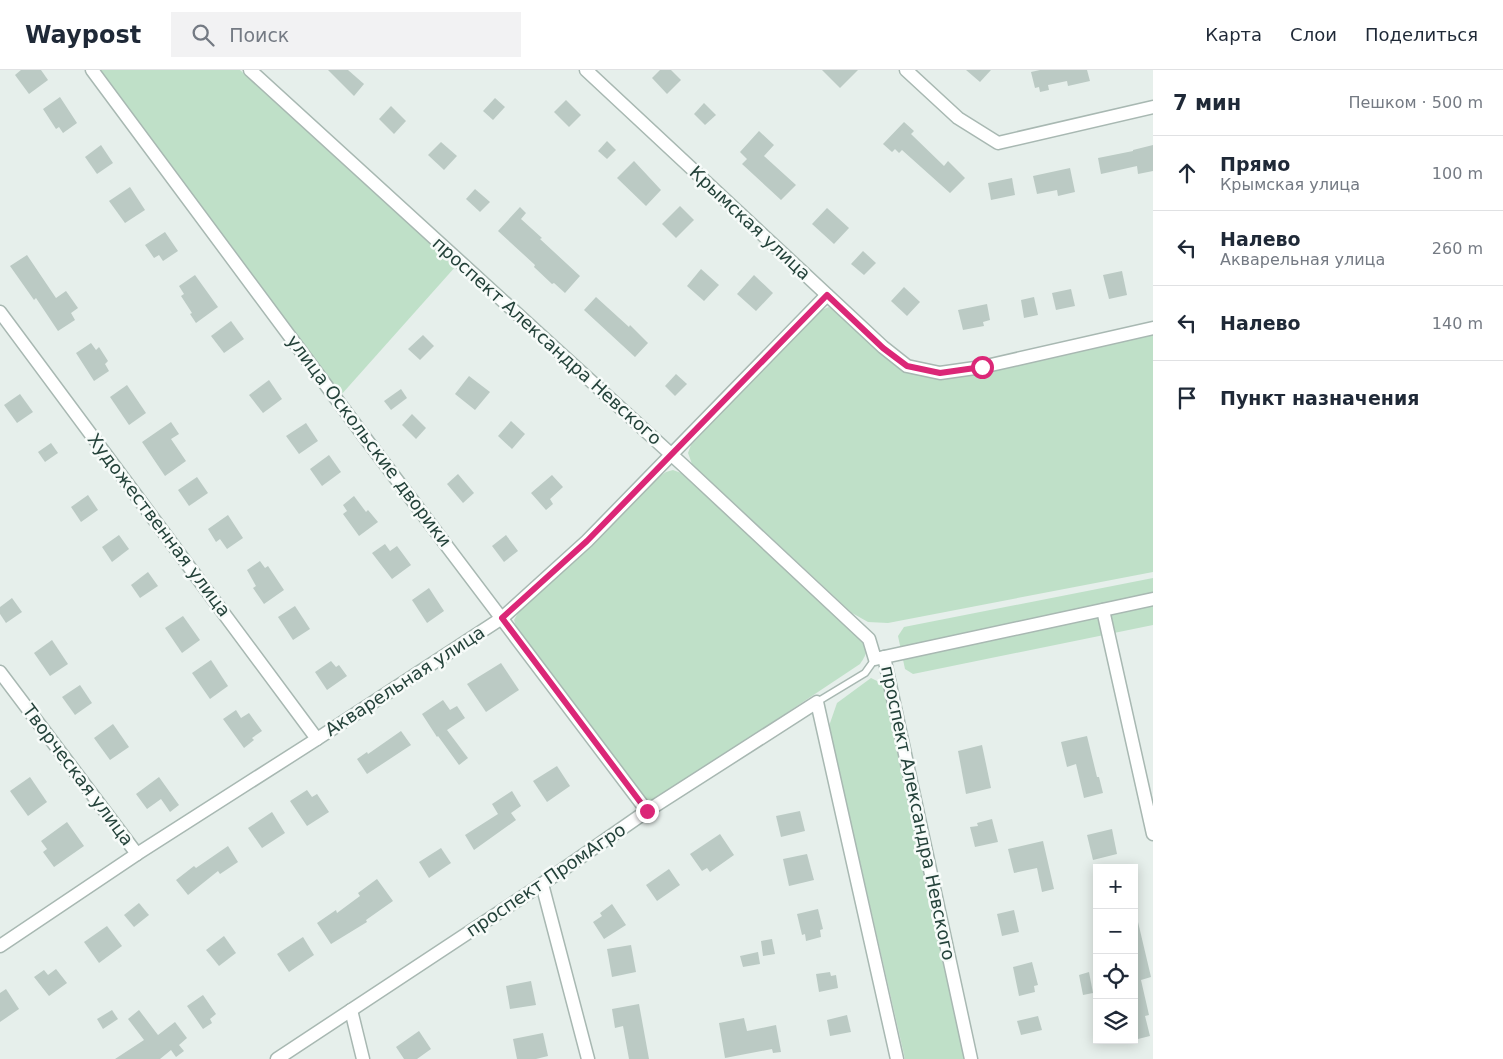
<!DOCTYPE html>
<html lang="ru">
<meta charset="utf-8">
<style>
:root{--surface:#fff;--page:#f2f2f3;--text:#1f2937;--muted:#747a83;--line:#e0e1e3}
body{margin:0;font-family:"DejaVu Sans",sans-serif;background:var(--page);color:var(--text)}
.controls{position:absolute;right:15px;bottom:15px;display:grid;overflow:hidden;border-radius:0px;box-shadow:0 2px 12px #0003}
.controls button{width:45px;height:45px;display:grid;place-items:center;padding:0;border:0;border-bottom:1px solid var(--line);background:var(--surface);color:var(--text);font:25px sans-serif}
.stop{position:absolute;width:15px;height:15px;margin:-11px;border:4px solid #db2777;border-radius:50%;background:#fff}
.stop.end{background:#db2777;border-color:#fff;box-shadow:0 1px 5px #0008}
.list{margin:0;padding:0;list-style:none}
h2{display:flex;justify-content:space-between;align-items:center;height:65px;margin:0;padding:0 20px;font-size:21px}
h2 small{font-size:16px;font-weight:400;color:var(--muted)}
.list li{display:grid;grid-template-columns:32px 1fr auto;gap:15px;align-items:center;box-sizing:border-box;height:75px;padding:0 20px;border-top:1px solid var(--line)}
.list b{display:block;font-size:19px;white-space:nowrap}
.list p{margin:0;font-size:16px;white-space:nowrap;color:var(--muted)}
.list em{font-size:16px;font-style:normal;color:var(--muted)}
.icon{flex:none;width:28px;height:28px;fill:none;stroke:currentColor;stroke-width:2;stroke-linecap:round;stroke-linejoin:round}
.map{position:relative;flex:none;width:1153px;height:989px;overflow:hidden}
header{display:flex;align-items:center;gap:30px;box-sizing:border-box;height:70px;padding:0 25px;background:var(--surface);border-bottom:1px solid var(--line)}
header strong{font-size:24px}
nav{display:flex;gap:28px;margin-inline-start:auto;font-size:18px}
.search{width:350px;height:45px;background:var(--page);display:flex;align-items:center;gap:12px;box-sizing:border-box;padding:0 18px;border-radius:0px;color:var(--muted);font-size:19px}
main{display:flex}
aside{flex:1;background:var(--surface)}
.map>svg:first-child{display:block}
.green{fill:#bfe0c8}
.building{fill:#bbcac4}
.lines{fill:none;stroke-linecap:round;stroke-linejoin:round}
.service-casing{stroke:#a8b8b2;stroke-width:9}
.minor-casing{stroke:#a8b8b2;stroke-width:15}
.service{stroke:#fff;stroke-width:6}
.minor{stroke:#fff;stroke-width:12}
.route{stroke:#db2777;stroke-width:6}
.labels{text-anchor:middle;stroke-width:5;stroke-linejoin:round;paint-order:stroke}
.street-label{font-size:18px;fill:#24423a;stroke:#f7fbf9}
</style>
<header>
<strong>Waypost</strong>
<div class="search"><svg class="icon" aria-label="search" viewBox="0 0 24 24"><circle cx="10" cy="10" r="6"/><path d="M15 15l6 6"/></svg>Поиск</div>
<nav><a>Карта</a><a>Слои</a><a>Поделиться</a></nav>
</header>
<main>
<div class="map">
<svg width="1153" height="989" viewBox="0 0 1153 989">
<rect width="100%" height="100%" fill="#e6efeb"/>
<g class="green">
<path d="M99,0H240L456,196L341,325Z"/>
<path d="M829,237L839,242L921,305L1153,264V502L888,553L868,552L852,543L692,394L688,383L691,375L819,241Z"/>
<path d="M673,400L681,403L863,569C868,580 867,584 860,594L660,727L651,731L644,728L517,560L514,550L519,541L656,409L666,402Z"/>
<path d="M1153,508V555L913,604L905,599L898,566L904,557Z"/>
<path d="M871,608L881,613L886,622L966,989H905L829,656L837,633Z"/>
</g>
<g class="building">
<path d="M21,0H41L48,10L29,24L15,5Z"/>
<path d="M328,0H348L364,14L354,26Z"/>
<path d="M660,0H671L681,10L667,24L652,8Z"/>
<path d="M822,0H858L840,18Z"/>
<path d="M966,0H991L980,12Z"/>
<path d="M1040,0H1087L1090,11L1068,16L1067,11L1048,15L1049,20L1040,22L1039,17L1035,18L1031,2Z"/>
<path d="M60,27L77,53L63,63L59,57L56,59L43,39Z"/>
<path d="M495,28L505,37L493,50L483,41Z"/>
<path d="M566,30L581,45L569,57L554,42Z"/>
<path d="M704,33L716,45L705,55L694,44Z"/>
<path d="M391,36L406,51L394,64L379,49Z"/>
<path d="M904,52L914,61L911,64L944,96L948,91L965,108L950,123L902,80L899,83L895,79L892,82L883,74Z"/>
<path d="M759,61L774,75L764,86L796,115L781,130L742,94L747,89L740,82Z"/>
<path d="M607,71L616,80L607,89L598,81Z"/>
<path d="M441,72L457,86L444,100L428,85Z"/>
<path d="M101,75L113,93L97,104L85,87Z"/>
<path d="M1153,75V101L1138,104L1137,96L1101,104L1098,88L1133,81V80Z"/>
<path d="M634,91L661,120L646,136L617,108Z"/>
<path d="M1070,98L1075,122L1058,126L1057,120L1037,124L1033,106Z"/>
<path d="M1012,108L1015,125L991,130L988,113Z"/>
<path d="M130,117L145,140L125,153L109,131Z"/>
<path d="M475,119L490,132L480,142L466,129Z"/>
<path d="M680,136L694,150L676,168L662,154Z"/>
<path d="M520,137L526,143L521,149L542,168L540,169L580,206L565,223L554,213L552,214L534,197L535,195L498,161Z"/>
<path d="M827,138L849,158L834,174L812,154Z"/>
<path d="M165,162L178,181L163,191L159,185L154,188L145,175Z"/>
<path d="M863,181L876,193L864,205L851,194Z"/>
<path d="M27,185L56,228L66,221L78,238L71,243L75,250L58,261L36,228L34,230L10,196Z"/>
<path d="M701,199L719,215L704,231L687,216Z"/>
<path d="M1122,201L1127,225L1109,229L1103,205Z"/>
<path d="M195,205L218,237L196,253L190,244L192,243L181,226L184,224L179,216Z"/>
<path d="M754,205L773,223L756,241L737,224Z"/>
<path d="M904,217L920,232L907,246L891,231Z"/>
<path d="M1071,219L1075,236L1056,240L1052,223Z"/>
<path d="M596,227L629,257L630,255L648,273L635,287L584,240Z"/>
<path d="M1034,227L1038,245L1024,248L1021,230Z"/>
<path d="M987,234L990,250L983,252L984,256L963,260L958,240Z"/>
<path d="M231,251L244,269L224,283L211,266Z"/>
<path d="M423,265L434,276L420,290L408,279Z"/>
<path d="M91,273L96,280L99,277L108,291L105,294L109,301L94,311L76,283Z"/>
<path d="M676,304L687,314L675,326L665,316Z"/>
<path d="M469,306L490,322L475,340L455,324Z"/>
<path d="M269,310L282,329L263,343L249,325Z"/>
<path d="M127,315L146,343L129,355L110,327Z"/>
<path d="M401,319L407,328L391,340L384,331Z"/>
<path d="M20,324L33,342L17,353L4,335Z"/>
<path d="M412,344L426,358L416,369L402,355Z"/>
<path d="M511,351L525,364L512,379L498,366Z"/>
<path d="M171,352L179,364L171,369L186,391L165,406L142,372Z"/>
<path d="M306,353L318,371L299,384L286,366Z"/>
<path d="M51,373L58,383L45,392L38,382Z"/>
<path d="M329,385L341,402L322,416L310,399Z"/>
<path d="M458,404L474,423L463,433L447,414Z"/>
<path d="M552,405L563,417L550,429L553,434L546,440L531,423Z"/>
<path d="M197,407L208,423L189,436L178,420Z"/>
<path d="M88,425L98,440L81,452L71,437Z"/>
<path d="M354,426L366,442L368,440L378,452L359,466L343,444L347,441L343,435Z"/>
<path d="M228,445L243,468L227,479L220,469L216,472L208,459Z"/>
<path d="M119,465L129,479L112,492L102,477Z"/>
<path d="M506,465L518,481L504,492L492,476Z"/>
<path d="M385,474L390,481L397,476L411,495L392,509L372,483Z"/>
<path d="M260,491L265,498L268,496L284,520L264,534L253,518L256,516L247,500Z"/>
<path d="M148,502L158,516L140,528L131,515Z"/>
<path d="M429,518L444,541L427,553L412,530Z"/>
<path d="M12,528L22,542L6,553L0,544V537Z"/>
<path d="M295,536L310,559L293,570L278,547Z"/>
<path d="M183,546L200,570L182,583L165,558Z"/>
<path d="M52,570L68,594L50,606L34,583Z"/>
<path d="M211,590L228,616L210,629L192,603Z"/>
<path d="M331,591L336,597L339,595L347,606L327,620L315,602Z"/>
<path d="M501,593L519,620L486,642L467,614Z"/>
<path d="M80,615L92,633L75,645L62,627Z"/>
<path d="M443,630L450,640L457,636L465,648L447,660L468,688L459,695L438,666L437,667L422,644Z"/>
<path d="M236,640L241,648L249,643L262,661L252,668L254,670L244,678L223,649Z"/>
<path d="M113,654L129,677L110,690L94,668Z"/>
<path d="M401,661L411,675L367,704L357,689L367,682L368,684Z"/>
<path d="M1087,666L1097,707H1099L1103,723L1084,728L1076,694L1067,697L1061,672Z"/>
<path d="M982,675L991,718L966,724L958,681Z"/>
<path d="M557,696L570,716L547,732L533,711Z"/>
<path d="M30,707L47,732L28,746L10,721Z"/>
<path d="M159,707L179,735L170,742L161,729L147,739L136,724Z"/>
<path d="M307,720L312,727L317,724L329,742L307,756L290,731Z"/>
<path d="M512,721L521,736L511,743L516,750L474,780L465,765L498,744L492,734Z"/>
<path d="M800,741L805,761L781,767L776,746Z"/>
<path d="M272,742L285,763L262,778L248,758Z"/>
<path d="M992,749L998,772L975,777L970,757L978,756L977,753Z"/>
<path d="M67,752L84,776L54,797L43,782L47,779L41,771Z"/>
<path d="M1112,759L1117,784L1093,790L1087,765Z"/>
<path d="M720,764L734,785L710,802L707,798L702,801L690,784Z"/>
<path d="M1043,771L1054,819L1042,822L1037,798L1014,803L1008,779Z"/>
<path d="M228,776L238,792L220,804L218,801L188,825L176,810L194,796L196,798Z"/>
<path d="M441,778L451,793L429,808L419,792Z"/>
<path d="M807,784L814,810L789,816L783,789Z"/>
<path d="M669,799L680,815L657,831L646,815Z"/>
<path d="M377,809L393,831L366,850L367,852L331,874L317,853L336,840L337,843L360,826L358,823Z"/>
<path d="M139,833L149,845L134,857L124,845Z"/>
<path d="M612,834L626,855L604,869L593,852L602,846L600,843Z"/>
<path d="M818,839L823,859L820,860L821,867L806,871L805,864L802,865L797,844Z"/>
<path d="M1014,840L1019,862L1002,866L997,844Z"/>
<path d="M1134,852H1138L1151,907L1141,910L1149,945L1145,946L1150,966L1134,970Z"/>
<path d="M107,856L122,876L99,893L84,872Z"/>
<path d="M224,866L236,883L219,896L206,880Z"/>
<path d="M303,867L314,885L289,902L277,884Z"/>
<path d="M772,869L775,884L763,886L761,871Z"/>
<path d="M631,875L636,902L612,907L607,879Z"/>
<path d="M758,882L760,894L743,897L740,886Z"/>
<path d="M1032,892L1038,915L1034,916L1035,922L1019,926L1013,897Z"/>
<path d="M56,899L67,913L49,926L34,907L44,900L48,905Z"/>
<path d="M830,902L831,906L836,905L838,918L819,922L816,904Z"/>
<path d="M1089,902L1093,923L1083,925L1079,905Z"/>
<path d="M531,911L536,935L510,939L506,916Z"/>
<path d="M6,919L19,939L0,952V923Z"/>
<path d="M203,925L216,944L210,949L212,953L203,959L187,936Z"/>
<path d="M639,934L649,989H629L623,956L615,958L612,939Z"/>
<path d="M112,940L118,949L103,959L97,949Z"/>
<path d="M139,940L158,965L175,952L187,968L179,975L184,981L176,987L171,980L160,989H115L144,970L128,949Z"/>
<path d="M847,945L851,962L830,966L827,950Z"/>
<path d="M1038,946L1042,960L1021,965L1017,951Z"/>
<path d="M744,948L747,961L776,955L781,982L773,983L772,979L725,988L719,953Z"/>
<path d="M419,961L431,979L417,989H404L396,977Z"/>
<path d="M543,963L548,986L536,989H517L513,969Z"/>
</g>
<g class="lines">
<g class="service-casing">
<path id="service" d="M817,632L865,603L875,589"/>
</g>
<g class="minor-casing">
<g id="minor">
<path d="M92,0L369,373L647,741"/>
<path d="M250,0L685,397L869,569L875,589L1153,529"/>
<path d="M586,0L883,277L907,296L940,303L982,297L1153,258"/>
<path d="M906,0L958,48L998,73L1153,37"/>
<path d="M0,242L317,669"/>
<path d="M1103,540L1153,764"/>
<path d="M884,587L971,989"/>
<path d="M0,602L137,784"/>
<path d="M542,814L588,989"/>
<path d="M0,876L137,784L317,669L502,548L587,471L827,225"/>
<path d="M351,940L363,989"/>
<path d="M277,989L542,814L647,741L817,632L897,989"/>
</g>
</g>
<use href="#service" class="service"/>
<use href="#minor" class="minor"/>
</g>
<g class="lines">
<path class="route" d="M647,741L502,548L587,471L827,225L883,278L907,296L940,303L982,297"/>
</g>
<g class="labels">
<g class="street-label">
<text transform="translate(750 153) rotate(43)" y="6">Крымская улица</text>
<text transform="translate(547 271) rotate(42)" y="6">проспект Александра Невского</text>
<text transform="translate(369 371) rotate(53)" y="6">улица Оскольские дворики</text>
<text transform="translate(159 455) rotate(53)" y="6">Художественная улица</text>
<text transform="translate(405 611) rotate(-33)" y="6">Акварельная улица</text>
<text transform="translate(78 705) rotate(53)" y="6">Творческая улица</text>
<text transform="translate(918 743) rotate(78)" y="6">проспект Александра Невского</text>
<text transform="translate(546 810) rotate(-34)" y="6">проспект ПромАгро</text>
</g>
</g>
</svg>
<div class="controls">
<button>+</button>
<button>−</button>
<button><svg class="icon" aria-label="locate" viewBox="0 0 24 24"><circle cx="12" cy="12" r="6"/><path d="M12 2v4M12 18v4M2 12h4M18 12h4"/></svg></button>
<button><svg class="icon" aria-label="layers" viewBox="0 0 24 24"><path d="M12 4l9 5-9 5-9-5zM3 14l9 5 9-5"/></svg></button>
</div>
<div class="stop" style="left:982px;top:297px"></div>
<div class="stop end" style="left:647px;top:741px"></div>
</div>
<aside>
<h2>7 мин<small>Пешком · 500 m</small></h2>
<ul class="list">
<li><svg class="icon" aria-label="ahead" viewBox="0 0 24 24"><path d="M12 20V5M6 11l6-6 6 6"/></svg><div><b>Прямо</b><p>Крымская улица</p></div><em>100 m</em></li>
<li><svg class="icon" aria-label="left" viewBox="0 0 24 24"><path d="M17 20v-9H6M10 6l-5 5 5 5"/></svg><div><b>Налево</b><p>Акварельная улица</p></div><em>260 m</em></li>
<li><svg class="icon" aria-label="left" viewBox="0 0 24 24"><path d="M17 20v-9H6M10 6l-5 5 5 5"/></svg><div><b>Налево</b></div><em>140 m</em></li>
<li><svg class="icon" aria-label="arrive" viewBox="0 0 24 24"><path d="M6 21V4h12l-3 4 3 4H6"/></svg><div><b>Пункт назначения</b></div></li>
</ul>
</aside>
</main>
